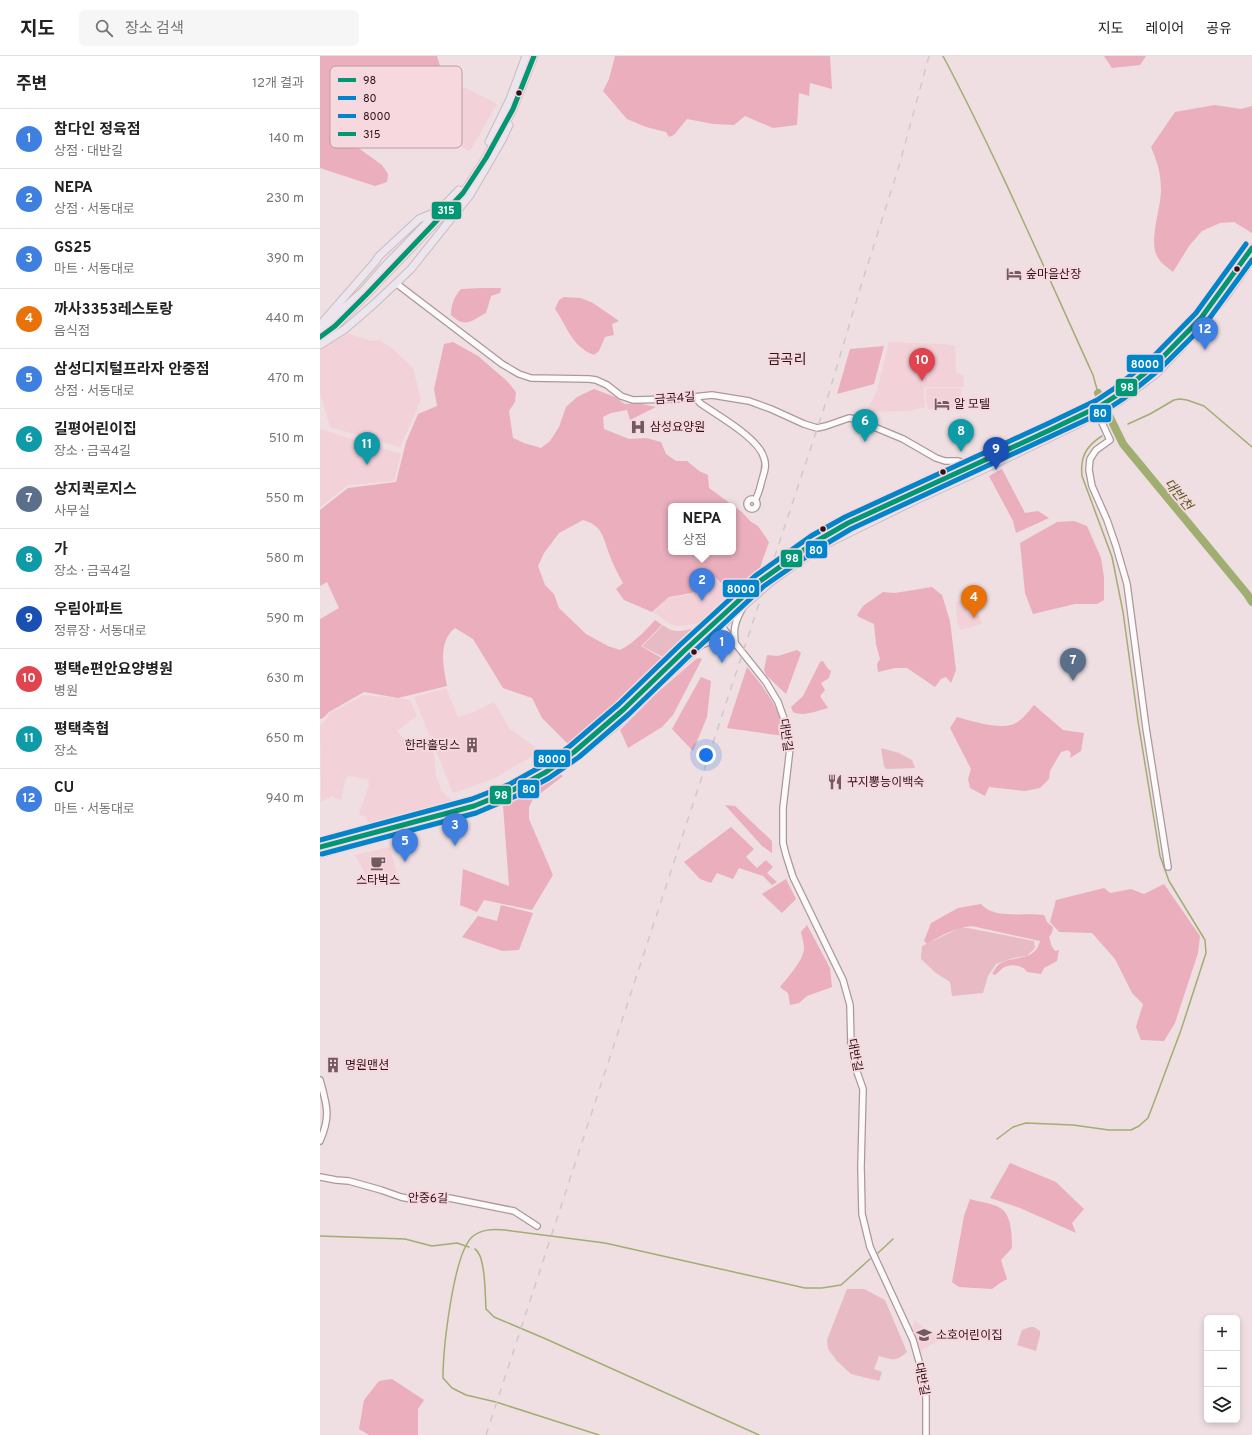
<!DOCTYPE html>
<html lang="ko">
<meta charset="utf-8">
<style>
:root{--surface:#fff;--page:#f6f6f6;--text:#222;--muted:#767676;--line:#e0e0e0;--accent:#1a73e8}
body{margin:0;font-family:Overpass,"Noto Sans KR",sans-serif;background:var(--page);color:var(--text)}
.controls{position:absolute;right:12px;bottom:12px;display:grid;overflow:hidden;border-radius:6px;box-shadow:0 2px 6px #0003}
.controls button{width:36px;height:36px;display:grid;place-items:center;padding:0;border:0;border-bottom:1px solid var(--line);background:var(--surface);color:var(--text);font:20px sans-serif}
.you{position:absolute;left:386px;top:699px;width:14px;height:14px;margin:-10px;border:3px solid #fff;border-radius:50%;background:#1a73e8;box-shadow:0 0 0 6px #1a73e833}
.badge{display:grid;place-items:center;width:26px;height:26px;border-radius:50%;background:var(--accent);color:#fff;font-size:13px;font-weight:700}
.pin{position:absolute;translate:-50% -33px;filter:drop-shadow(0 1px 2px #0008)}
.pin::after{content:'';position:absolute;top:21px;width:14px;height:12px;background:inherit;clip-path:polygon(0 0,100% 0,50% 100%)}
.popup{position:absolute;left:348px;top:447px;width:68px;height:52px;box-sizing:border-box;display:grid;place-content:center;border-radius:6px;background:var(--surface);filter:drop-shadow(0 1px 3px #0005);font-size:13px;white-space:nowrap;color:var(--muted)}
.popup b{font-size:15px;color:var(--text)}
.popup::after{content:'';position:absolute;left:50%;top:100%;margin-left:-8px;border:8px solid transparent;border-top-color:var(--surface)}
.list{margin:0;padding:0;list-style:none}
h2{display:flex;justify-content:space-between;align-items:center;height:52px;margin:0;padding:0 16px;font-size:17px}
h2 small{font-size:13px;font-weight:400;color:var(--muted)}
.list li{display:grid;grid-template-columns:26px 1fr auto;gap:12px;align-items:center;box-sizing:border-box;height:60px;padding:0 16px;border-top:1px solid var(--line)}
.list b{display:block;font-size:15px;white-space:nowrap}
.list p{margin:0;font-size:13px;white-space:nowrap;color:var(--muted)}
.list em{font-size:13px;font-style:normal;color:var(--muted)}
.icon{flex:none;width:22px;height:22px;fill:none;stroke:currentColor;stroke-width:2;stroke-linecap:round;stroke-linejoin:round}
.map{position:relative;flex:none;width:932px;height:1379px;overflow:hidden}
header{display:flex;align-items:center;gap:24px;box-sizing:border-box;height:56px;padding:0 20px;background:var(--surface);border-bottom:1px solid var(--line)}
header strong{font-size:19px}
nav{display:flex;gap:22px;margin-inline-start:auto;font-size:14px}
.search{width:280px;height:36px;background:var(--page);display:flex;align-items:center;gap:10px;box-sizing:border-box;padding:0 14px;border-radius:6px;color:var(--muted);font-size:15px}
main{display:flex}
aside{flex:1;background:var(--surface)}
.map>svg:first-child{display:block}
.built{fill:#f3d1d8}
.green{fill:#e7bac4}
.forest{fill:#eaaebd;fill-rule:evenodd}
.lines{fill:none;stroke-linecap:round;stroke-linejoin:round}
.stream{stroke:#a0ae71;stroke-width:1.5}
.river{stroke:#a0ae71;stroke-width:8}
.minor-casing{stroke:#ab989c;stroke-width:8}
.major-casing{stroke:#c7bcbe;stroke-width:9}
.minor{stroke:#fdfafb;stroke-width:5.5}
.major{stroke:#ece5ee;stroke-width:7}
.rail{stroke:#cec9ca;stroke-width:1.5;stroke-dasharray:7 7;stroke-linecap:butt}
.bus-1-casing{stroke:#f6d8de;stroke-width:8}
.bus-2-casing{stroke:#f6d8de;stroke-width:8}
.bus-3-casing{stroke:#f6d8de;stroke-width:8}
.bus-4-casing{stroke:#f6d8de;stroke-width:8}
.bus-1{stroke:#009775;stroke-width:5}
.bus-2{stroke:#0085ca;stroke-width:5}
.bus-3{stroke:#0085ca;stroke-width:5}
.bus-4{stroke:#009775;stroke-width:5}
.bus-dot{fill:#2d131a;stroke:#f6d8de;stroke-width:1.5}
.labels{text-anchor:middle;stroke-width:4;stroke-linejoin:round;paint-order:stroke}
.poi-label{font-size:12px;fill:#2d131a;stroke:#f6d8de;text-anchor:start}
.street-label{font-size:12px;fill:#2d131a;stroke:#f6d8de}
.water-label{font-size:13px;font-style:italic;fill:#495b1c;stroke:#f6d8de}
.quarter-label{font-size:14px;fill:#2d131a;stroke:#f6d8de}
.key{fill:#f6d8de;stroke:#ba9da3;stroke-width:1}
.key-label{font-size:11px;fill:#2d131a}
.line-badge{stroke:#f6d8de;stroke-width:1.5}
.badge-label{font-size:11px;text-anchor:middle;font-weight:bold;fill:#fff}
</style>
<header>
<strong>지도</strong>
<div class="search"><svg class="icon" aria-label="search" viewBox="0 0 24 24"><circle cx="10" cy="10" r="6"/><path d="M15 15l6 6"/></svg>장소 검색</div>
<nav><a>지도</a><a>레이어</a><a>공유</a></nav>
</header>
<main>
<aside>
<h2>주변<small>12개 결과</small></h2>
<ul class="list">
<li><span class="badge" style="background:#3f7fe0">1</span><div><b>참다인 정육점</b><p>상점 · 대반길</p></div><em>140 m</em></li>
<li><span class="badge" style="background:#3f7fe0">2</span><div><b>NEPA</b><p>상점 · 서동대로</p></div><em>230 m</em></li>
<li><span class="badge" style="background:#3f7fe0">3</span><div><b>GS25</b><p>마트 · 서동대로</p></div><em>390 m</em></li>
<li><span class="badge" style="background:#e8710a">4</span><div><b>까사3353레스토랑</b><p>음식점</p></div><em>440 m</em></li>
<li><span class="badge" style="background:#3f7fe0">5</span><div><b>삼성디지털프라자 안중점</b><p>상점 · 서동대로</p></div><em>470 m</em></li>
<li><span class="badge" style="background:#0f9aa8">6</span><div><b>길평어린이집</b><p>장소 · 금곡4길</p></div><em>510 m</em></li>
<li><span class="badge" style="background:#5c6f8a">7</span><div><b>상지퀵로지스</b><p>사무실</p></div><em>550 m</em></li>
<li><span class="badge" style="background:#0f9aa8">8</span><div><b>가</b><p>장소 · 금곡4길</p></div><em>580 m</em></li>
<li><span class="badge" style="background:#1a4fb4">9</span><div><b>우림아파트</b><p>정류장 · 서동대로</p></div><em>590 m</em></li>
<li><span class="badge" style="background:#e0444e">10</span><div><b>평택e편안요양병원</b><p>병원</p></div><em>630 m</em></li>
<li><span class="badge" style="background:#0f9aa8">11</span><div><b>평택축협</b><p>장소</p></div><em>650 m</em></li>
<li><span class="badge" style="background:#3f7fe0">12</span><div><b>CU</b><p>마트 · 서동대로</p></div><em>940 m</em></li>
</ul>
</aside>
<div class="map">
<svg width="932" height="1379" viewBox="0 0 932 1379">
<rect width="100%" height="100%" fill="#efdfe2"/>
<g class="built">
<path d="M137,28L177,48L150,95L111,76Z"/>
<path d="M26,277L52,285L59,284L73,293L93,312L101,344L80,391L10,371L0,336V292Z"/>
<path d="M569,286L624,288L635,290L636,317L643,319L644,331H604L605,352L585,355L546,356L557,335Z"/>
<path d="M606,332H642L639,352L608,353L606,345Z"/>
<path d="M0,373L81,398L74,425L28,429L0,451Z"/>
<path d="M393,520L407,534L411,542L386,566L362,570H356L350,568L333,556L349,542L372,538Z"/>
<path d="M654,540L662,568L641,574L637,566L636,546Z"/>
<path d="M126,632L138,661L152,657L174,646L190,673L221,695L175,722L133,737L94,641Z"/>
<path d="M44,639L78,642L90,644L97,660L77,675L92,692L110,688L114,699L116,719L121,734L134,747L117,753L92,759L48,769L47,761L40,759L39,757L49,729L48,723L28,720L25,724L21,745L12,740L1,746L0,669L6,664L10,657Z"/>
<path d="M70,791L77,819L48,823L35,799Z"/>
<path d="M595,1264L604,1272L621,1283L600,1295L592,1274Z"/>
</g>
<g class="green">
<path d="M343,569C354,578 362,575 375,572L376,574L347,603L322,590Z"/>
<path d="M561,692L579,697L592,704L595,712L566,713L564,710Z"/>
<path d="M640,872H648L714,885L715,892L707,900L693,902L676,908L668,920L663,937L632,940L630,926L616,917L601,903L602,890Z"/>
<path d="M527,1233H544L565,1244L587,1296C575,1306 573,1304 559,1300L554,1313L562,1316L559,1325L531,1318L517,1305L508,1293L507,1284Z"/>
<path d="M710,1271H714L720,1275V1279L716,1295L697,1289L702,1274Z"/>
</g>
<g class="forest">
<path d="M0,0H117L123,20L127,24L107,64L100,58L93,42L76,44L62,55L56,74L47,69L36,73L35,78L37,91L62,109L68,118L67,126L55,130L0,112Z"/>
<path d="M295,0H510L512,33L490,27L489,40L479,37L477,69L453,72L425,60L414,69L393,68L367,63L354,79L349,81L346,76L326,71L307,63L283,35L289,23Z"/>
<path d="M784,0H826L820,9L792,12Z"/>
<path d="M895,49L921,53L932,50V177L914,166L900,167L882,175L869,190L853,216C847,211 839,206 836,198C830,181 840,155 841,136C841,117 838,108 831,91L855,56Z"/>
<path d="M163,232H181L180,237L171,240L166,257C163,259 160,260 157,262C146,269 141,268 131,259C131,249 134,241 141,233Z"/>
<path d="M244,241L261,242L273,247L299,265L292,268L294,279L285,281L279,295L274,299C252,291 247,270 235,253L239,244Z"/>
<path d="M133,286L158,300L187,325L196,336L195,346L189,355L193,382L204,387L221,392L230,385L239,371L246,351L257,341L274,333L295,341L305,348L318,347L336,351L310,364L307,354L291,357L283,361L284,373L309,383L326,382L341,386L346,398L356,405H367L379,415L388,419L389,432L422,456L430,465L438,470L449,486L437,520L412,538L393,519L372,537L349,541L332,556L304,544L296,533L303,527C298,518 293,509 290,500C283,483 284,470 263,464L239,477L224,497L218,510L225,529L234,538L239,552L266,578L288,590L300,594C314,587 325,575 335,564L342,569L321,590L345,604C315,635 284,664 250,690L222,662L212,642L183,632L153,583L135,572C118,585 123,611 127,630L78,642L44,636L9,656L3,662L0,663V563L19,552L7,526L0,530V454L28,432L76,426L86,386L98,358L117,350L114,333L124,288ZM351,450H413V496H351Z"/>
<path d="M564,290L554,328L517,338L530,293Z"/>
<path d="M682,413L705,457L718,455L729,462L696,477L693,465L669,420Z"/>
<path d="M754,465L767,470L781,502L784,521V544L777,548H755L713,558L705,537L700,487L737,466Z"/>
<path d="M612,531L622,539L630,565L636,614L631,627L626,621L621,623L615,631L587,612H575L558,616L557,608L560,603L556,588L554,568L539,561L537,559L543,550L563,536L575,537Z"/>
<path d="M477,594L481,597L466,638L446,619L444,614L447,599L458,600Z"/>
<path d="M379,602L382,603L353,659L342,671L308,692L300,674L336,638L376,603Z"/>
<path d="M503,605L508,613L511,615L509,622L501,627L505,634L500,640L508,652C497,655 483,661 473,656L471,651L483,640L500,606Z"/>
<path d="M427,611C442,629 464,656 463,680L407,672Z"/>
<path d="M381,621L391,625L387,661L373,695L352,673Z"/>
<path d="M714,649L743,674L764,677L761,695L750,702L751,697L748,694L741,696L730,715L729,723L720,732L705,735L669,731L665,740L650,732L648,723L651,713L630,672L637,661C652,665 682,675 696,667C703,663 709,655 714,649Z"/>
<path d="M238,717L243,720L213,743L209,751V763L233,819L212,854L164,844L157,856L140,849L143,813L189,830L183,750L213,734L222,727Z"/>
<path d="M405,749L415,750L452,785V797L442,790Z"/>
<path d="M411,771L434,793L426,801L437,812L446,804L453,811L447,817L457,826L452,829L443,820L419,812L413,823L397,817L391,827L380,823L364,806Z"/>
<path d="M466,823L476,843L462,857L442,838Z"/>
<path d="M844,828L880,880L878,897L855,967L844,985L821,984L816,971L823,948L812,937L795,903L772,877L739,876L730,866L736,844L784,832L790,837L811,833L824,838Z"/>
<path d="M661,848C674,864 706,856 724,859L727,866L733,871L732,877L729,881L732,891L735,895L739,894L737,905L724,912L721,918L707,916C703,909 690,907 683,912C680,914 678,917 675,919L672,918C674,915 676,911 678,909C691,898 714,908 720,885L652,870C635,872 621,879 607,888L604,885L611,867L638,852Z"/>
<path d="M181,849L213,857L199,894L182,895L142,881L158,860L177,865Z"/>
<path d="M487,869L510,912L512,931L487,940L479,947L470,949L468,937L460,931C468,921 484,904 484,892C484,887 482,881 481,876Z"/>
<path d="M690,1107L736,1126L764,1153L752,1167L756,1177L700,1152L670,1142Z"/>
<path d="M650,1143C658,1146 673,1147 680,1152C692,1158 692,1181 692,1192L681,1204L687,1223L680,1227L672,1233L639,1231L632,1226L644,1160Z"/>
<path d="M72,1323L104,1344L98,1353V1379H49L39,1373L44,1344L59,1325Z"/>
</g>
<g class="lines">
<g class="stream">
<path d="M623,0C678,104 724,212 773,319L778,337"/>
<path d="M808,368L830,358L854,344L860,343L867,344L884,350L932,391"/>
<path d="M677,1083L693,1071L706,1067L753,1069L789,1074H811L819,1070L828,1062L833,1049L861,974L886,897L885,884L849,825L840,800L818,665L803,556L792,501L762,420C760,401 766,390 782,380"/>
<path d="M0,1180L85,1183L112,1190L137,1187L149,1191"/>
<path d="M155,1193C166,1200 165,1241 166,1253L174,1261L226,1283L439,1379"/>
<path d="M558,1197L573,1183"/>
<path d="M279,1379L176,1346L146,1339L132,1332L123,1322C123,1294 133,1199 152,1181C161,1173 173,1173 185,1174L285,1187L485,1232H502L521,1229L550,1203"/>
</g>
<path class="river" d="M778,337L803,388L927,538L932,546"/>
<g class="minor-casing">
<g id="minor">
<path d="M77,228L182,308L199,318L211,322L269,323L276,324L287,329L301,340L313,344L354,343L392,339L429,345L451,353L484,368L497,372L506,370L529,362L535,363L583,383L616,402L625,405H638L652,410"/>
<path d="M375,341L380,347C398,360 439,382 444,402C447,410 444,417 442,424C440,431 439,438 435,444"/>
<path d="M778,358L790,384L776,394L770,403L769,414L772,430L787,464L796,490L807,528L826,672L848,811"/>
<circle cx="432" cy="448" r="5"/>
<path d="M399,567L446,626L458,646L467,671L470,692L463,752V787L466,799L473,821L523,924L530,949L531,990L536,1013L543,1033L541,1110L542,1158L550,1191L593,1284L602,1316L606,1341V1379"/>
<path d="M415,585C413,572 416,564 422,553"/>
<path d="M381,589C392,585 403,580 414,588"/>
<path d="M0,1024C7,1050 11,1059 0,1085"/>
<path d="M0,1121L16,1124L29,1125L61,1134L81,1141L91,1143L129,1142L194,1155L217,1170"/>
</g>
</g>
<g class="major-casing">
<g id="major">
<path d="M169,86L190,43L206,0"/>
<path d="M0,269L55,206L59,200L99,163L118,155"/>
<path d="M0,273L42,236L64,211L139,134"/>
<path d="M0,281L15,270L47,238L124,158L143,137L166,102L193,53L214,0"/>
<path d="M0,289L25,273L54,248L91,213L150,139L182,84L189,69"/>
<path d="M0,791L154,750L193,734L226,716L254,696L304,653L365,594L440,525L495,486L528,467L566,449L730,374L780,350L799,338L836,308L881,262L932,192"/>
<path d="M0,798L160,754L210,732L229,720L267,693L295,670L391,579L452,525L498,492L598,443L660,415L756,369L800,345L836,318L859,294L907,239L932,203"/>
</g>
</g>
<use href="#minor" class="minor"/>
<use href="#major" class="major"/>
<path class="rail" d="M166,1379L412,629L509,337L539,236L579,110L609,0"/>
<g class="bus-1-casing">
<path id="bus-1" d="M0,791L154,750L193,734L226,716L254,696L304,653L365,594L440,525L495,486L528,467L730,374L780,350L799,338L836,308L881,262L932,192"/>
</g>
<g class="bus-2-casing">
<path id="bus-2" d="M2,798L156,757L196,740L229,722L259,701L309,658L370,599L444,530L499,492L531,473L783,356L803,343L840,313L886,267L932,204"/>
</g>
<g class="bus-3-casing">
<path id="bus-3" d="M0,784L152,743L190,728L222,710L250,690L299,648L360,589L435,520L491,480L525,461L727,368L777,344L795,332L831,303L876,257L926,188"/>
</g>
<g class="bus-4-casing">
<path id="bus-4" d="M0,281L15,270L47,238L143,137L166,102L193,53L214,0"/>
</g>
<use href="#bus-1" class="bus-1"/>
<use href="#bus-2" class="bus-2"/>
<use href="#bus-3" class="bus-3"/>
<use href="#bus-4" class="bus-4"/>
</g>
<defs>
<g id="hotel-bare" transform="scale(1.2)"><path d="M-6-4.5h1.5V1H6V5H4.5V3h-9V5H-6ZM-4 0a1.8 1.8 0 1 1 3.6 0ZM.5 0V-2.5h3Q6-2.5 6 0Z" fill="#715a60" stroke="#f6d8de" stroke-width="2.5" paint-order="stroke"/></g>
<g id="hospital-bare" transform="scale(1.2)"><path d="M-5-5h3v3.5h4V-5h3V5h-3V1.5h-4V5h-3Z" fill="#715a60" stroke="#f6d8de" stroke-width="2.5" paint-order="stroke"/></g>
<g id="building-bare" transform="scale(1.2)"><path d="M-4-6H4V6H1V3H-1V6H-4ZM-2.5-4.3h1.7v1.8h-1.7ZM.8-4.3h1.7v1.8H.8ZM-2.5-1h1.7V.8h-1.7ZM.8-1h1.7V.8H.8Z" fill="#715a60" stroke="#f6d8de" stroke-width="2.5" paint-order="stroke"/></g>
<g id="restaurant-bare" transform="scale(1.2)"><path d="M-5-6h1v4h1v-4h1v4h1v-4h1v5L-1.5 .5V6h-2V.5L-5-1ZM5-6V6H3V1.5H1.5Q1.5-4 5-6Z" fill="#715a60" stroke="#f6d8de" stroke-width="2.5" paint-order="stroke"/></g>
<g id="cafe-bare" transform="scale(1.2)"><path d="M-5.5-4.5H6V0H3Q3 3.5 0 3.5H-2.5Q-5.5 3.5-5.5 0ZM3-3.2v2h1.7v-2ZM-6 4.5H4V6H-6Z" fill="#715a60" stroke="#f6d8de" stroke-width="2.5" paint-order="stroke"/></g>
<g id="school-bare" transform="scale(1.2)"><path d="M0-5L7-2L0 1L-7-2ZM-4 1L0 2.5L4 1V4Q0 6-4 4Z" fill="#715a60" stroke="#f6d8de" stroke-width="2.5" paint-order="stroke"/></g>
</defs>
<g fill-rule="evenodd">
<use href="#hotel-bare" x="694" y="218"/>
<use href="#hotel-bare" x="622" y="348"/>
<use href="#hospital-bare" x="318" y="371"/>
<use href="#building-bare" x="152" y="689"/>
<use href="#restaurant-bare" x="515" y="726"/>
<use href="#cafe-bare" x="58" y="807"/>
<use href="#building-bare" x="13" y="1009"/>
<use href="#school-bare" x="604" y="1279"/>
</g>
<g class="bus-dot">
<circle cx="199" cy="37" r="3.5"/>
<circle cx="917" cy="213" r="3.5"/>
<circle cx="623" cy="416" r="3.5"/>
<circle cx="503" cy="473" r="3.5"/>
<circle cx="374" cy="596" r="3.5"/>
</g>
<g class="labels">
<g class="poi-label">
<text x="706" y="222">숲마을산장</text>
<text x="634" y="352">알 모텔</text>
<text x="330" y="375">삼성요양원</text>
<text x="140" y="693" text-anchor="end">한라홀딩스</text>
<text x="527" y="730">꾸지뽕능이백숙</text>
<text x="58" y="828" text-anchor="middle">스타벅스</text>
<text x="25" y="1013">명원맨션</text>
<text x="616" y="1283">소호어린이집</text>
</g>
<g class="street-label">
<text transform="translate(355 342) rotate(-4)" y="4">금곡4길</text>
<text transform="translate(466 679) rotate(82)" y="4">대반길</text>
<text transform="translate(535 999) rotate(79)" y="4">대반길</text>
<text transform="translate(108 1142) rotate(1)" y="4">안중6길</text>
<text transform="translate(602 1323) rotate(79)" y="4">대반길</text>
</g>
<g class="water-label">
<text transform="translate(859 438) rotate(51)" y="5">대반천</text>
</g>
<g class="quarter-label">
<text x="467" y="308">금곡리</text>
</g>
</g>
<rect x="10" y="10" width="132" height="82" rx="6" class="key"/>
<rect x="18" y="22" width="18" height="4" fill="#009775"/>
<rect x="18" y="40" width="18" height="4" fill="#0085ca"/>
<rect x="18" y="58" width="18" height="4" fill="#0085ca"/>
<rect x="18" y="76" width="18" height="4" fill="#009775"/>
<g class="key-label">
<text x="43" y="28">98</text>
<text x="43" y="46">80</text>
<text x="43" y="64">8000</text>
<text x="43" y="82">315</text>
</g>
<g class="line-badge">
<rect x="111" y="145" width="31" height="19" rx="4" fill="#009775"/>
<rect x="806" y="298" width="38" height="19" rx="4" fill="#0085ca"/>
<rect x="795" y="322" width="23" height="19" rx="4" fill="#009775"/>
<rect x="769" y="348" width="23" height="19" rx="4" fill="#0085ca"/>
<rect x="485" y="484" width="23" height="19" rx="4" fill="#0085ca"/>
<rect x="460" y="493" width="23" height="19" rx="4" fill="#009775"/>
<rect x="402" y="523" width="38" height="19" rx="4" fill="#0085ca"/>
<rect x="213" y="693" width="38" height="19" rx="4" fill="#0085ca"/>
<rect x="197" y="723" width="23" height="20" rx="4" fill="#0085ca"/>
<rect x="169" y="729" width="23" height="20" rx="4" fill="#009775"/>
</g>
<g class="badge-label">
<text x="126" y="158">315</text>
<text x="825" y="312">8000</text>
<text x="807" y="335">98</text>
<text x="780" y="361">80</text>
<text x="496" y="498">80</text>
<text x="472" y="506">98</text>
<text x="421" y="537">8000</text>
<text x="232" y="707">8000</text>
<text x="209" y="737">80</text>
<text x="181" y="743">98</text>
</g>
</svg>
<div class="controls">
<button>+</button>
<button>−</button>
<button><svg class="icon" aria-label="layers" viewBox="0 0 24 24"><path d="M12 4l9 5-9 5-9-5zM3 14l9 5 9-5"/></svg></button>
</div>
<div class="you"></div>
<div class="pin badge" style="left:402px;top:607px;background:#3f7fe0">1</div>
<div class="pin badge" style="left:382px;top:545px;background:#3f7fe0">2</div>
<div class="popup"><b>NEPA</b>상점</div>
<div class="pin badge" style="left:135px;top:790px;background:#3f7fe0">3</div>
<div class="pin badge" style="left:654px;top:562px;background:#e8710a">4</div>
<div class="pin badge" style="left:85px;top:806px;background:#3f7fe0">5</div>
<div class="pin badge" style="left:545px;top:386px;background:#0f9aa8">6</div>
<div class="pin badge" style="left:753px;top:625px;background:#5c6f8a">7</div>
<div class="pin badge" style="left:641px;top:396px;background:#0f9aa8">8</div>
<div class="pin badge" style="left:676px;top:414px;background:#1a4fb4">9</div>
<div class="pin badge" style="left:602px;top:325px;background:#e0444e">10</div>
<div class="pin badge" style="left:47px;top:409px;background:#0f9aa8">11</div>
<div class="pin badge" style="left:885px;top:294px;background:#3f7fe0">12</div>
</div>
</main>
